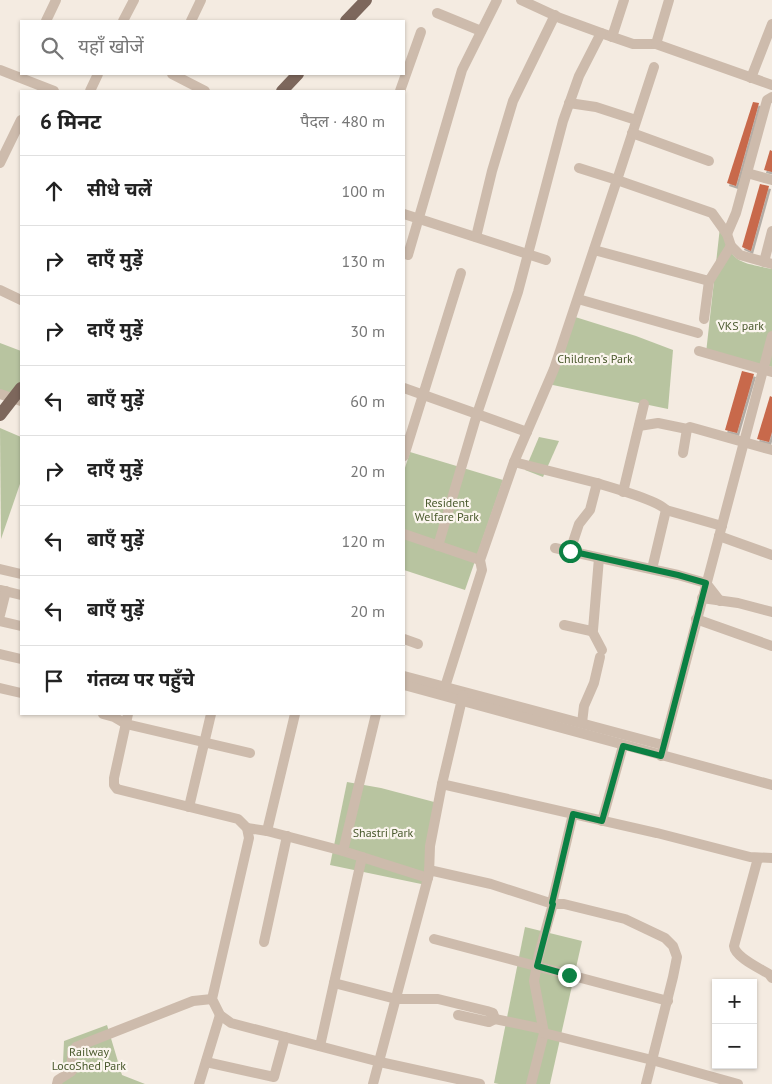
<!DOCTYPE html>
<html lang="hi">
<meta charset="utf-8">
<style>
:root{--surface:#fff;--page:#f6f6f6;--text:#222;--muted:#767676;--line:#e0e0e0}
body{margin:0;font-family:"PT Sans","Noto Sans Devanagari",sans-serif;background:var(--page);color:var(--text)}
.controls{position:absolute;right:15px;bottom:15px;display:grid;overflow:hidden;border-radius:0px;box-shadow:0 1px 4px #0004}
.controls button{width:45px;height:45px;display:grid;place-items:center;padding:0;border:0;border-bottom:1px solid var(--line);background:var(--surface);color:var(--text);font:25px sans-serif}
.stop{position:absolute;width:15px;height:15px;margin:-11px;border:4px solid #0b8043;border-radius:50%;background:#fff}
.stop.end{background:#0b8043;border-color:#fff;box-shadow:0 1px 5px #0008}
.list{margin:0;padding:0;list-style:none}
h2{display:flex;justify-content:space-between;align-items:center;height:65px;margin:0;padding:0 20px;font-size:21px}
h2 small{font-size:16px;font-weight:400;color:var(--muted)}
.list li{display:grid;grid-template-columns:32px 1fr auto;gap:15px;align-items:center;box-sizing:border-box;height:70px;padding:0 20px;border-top:1px solid var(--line)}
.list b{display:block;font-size:19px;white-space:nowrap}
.list em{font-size:16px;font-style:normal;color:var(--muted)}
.icon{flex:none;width:28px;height:28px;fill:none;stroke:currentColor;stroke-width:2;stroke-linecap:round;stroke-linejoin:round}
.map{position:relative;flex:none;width:772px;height:1084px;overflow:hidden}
.search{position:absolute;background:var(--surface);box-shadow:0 1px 4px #0004;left:20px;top:20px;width:385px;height:55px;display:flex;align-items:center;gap:12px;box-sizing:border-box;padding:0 18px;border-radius:0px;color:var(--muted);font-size:19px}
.panel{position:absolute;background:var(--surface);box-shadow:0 1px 4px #0004;left:20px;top:90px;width:385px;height:625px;border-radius:0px}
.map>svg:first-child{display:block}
.green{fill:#b8c4a0}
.building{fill:#c8694b;filter:url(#shadow)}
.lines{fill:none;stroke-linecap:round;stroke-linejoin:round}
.minor{stroke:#cdbbac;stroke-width:10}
.major{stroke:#7d675c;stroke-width:12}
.route{stroke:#0b8043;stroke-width:6}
.labels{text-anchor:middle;stroke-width:4.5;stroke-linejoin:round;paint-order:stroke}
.park-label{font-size:12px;fill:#4a5a2e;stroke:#fbf5ee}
</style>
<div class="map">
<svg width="772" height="1084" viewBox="0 0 772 1084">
<defs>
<filter id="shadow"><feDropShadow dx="2" dy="3" stdDeviation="0" flood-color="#0004"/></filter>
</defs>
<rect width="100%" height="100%" fill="#f4ebe1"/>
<g class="green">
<path d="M720,227C734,264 735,261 772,269V367L706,353Z"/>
<path d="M572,316L636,336L673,350L668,409L548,384Z"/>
<path d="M0,343L21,351V384L12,395L0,390Z"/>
<path d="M0,428L21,437V481L1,539Z"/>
<path d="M539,437L559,441L543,477L525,470Z"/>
<path d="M410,452L503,480L465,590L404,570V471Z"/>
<path d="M347,782L381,788L438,803L426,885L330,865Z"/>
<path d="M525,927L582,941L550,1084H499L494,1083Z"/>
<path d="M107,1025L122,1075L145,1084H62L64,1041Z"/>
</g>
<g class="building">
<path d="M753,102L759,103L736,186L727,183Z"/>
<path d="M770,150L772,151V172L764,170Z"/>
<path d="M760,184L769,186L751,251L742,247Z"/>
<path d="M742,371L754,374L737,433L725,430Z"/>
<path d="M770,396L772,397V432L769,442L757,439Z"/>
</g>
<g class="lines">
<g class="minor">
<path d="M521,0L560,18L601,33L633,44H656L772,85"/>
<path d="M437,13L481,31"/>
<path d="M46,21L56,0"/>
<path d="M123,21L134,0"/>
<path d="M191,21L201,0"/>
<path d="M612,37L624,0"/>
<path d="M656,44L669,0"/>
<path d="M654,67L617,180L712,213L727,234L731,246L740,255L772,264"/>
<path d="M0,70L54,91"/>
<path d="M172,74L205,91"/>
<path d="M751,78L772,24"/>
<path d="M90,91L98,74"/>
<path d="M400,91L421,32"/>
<path d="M569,103L596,107L636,120"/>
<path d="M632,133L709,161"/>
<path d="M0,163L21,120"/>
<path d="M747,173L772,180"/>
<path d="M404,214L546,260"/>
<path d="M727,234L736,213L767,100L772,97"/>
<path d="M476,237L492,171L513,101L555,15"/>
<path d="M594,250L709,281L731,246"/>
<path d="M408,255L462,70L497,0"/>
<path d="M764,262L772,231"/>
<path d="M0,290L21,300"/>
<path d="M578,299L698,333"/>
<path d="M704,319L709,281"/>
<path d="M699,351L772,372"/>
<path d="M404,388L477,414L518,292L563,121L579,76L601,33"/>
<path d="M0,394L21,401"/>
<path d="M639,426L658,423L687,429"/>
<path d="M683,453L687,429L690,427L772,450"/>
<path d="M404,456L461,273"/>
<path d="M514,462L597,483"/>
<path d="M623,492L644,404"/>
<path d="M666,510L722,526"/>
<path d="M404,534L480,560"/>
<path d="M719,536L772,555"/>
<path d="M438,546L477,414L527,432"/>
<path d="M555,548L678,575L706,583L720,601"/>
<path d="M570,551L579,524L590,510L597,483C612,488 658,500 666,510L652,569"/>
<path d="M0,569L21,574"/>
<path d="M1,590L21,595"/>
<path d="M702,598L738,603L772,612"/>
<path d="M0,615L6,591"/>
<path d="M696,619L772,646"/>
<path d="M0,621L21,626"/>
<path d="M564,625L591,631L593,630L599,558"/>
<path d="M592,631L602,650"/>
<path d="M404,639L418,644"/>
<path d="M0,654L21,659"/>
<path d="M404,676L663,745"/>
<path d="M404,685L772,785"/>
<path d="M445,687L482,570L480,560L514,462L554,369L617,180L579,168"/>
<path d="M0,688L21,693"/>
<path d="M103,714L114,717L126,724L250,753"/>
<path d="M128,714L114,778V785L117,789L238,819L247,828L249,838L212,999L220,1015L231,1023L380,1062L480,1084"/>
<path d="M582,723L584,706L594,683L600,657"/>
<path d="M661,756L772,336"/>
<path d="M442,784L463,695"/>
<path d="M189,807L211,714"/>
<path d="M602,821L623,746"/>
<path d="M247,828L267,831L343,851L428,878"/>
<path d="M267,831L295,714"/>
<path d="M343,851L376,714"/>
<path d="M758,858L734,946C735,957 759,968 769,974L772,978"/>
<path d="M429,870L491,884L553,904L539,954L534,981L544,1033L531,1084"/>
<path d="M552,903L573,814"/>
<path d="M553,904H564L625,919L665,938L673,946L677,957L673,977L646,1084"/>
<path d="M434,939L668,1001"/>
<path d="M264,942L287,836"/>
<path d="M334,983L396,999H438L487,1011L493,1013L495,1019L489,1022L458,1015"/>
<path d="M495,1019L543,1029"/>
<path d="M544,1033L652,1060L738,1084"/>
<path d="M320,1046L362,857"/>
<path d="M206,1062L274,1077L285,1037"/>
<path d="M57,1084L58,1080L72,1071V1053L76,1047L193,1001L212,999"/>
<path d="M199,1084L220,1015"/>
<path d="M373,1084L429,874L430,846L442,784L657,833L750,857L772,858"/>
</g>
<g class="major">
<path d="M346,21L366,0"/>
<path d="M282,91L298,74"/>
<path d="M0,415L21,388"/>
</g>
</g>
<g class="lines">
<path class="route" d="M569,975L537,966L553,904L552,903L573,814L602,821L623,746L661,756L706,583L678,575L570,551"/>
</g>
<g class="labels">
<g class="park-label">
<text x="741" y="330">VKS park</text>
<text x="595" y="363">Children's Park</text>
<text x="447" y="507">Resident<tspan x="447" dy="14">Welfare Park</tspan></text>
<text x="383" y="837">Shastri Park</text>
<text x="89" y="1056">Railway<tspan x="89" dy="14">LocoShed Park</tspan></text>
</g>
</g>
</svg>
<div class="controls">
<button>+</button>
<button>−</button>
</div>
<div class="stop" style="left:570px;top:551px"></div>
<div class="stop end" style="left:569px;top:975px"></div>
<div class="search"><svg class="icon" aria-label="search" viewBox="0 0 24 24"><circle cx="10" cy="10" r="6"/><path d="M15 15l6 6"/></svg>यहाँ खोजें</div>
<section class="panel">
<h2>6 मिनट<small>पैदल · 480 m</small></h2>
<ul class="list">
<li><svg class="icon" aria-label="ahead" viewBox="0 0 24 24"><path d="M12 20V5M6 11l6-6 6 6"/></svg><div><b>सीधे चलें</b></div><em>100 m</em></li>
<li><svg class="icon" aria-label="right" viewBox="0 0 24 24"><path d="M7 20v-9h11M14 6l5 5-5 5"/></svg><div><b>दाएँ मुड़ें</b></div><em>130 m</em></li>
<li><svg class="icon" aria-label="right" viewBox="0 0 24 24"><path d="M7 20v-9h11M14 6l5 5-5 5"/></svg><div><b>दाएँ मुड़ें</b></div><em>30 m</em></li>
<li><svg class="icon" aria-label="left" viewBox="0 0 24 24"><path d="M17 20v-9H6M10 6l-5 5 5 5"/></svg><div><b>बाएँ मुड़ें</b></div><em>60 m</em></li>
<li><svg class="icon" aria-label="right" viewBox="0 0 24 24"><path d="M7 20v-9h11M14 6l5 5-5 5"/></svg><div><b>दाएँ मुड़ें</b></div><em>20 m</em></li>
<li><svg class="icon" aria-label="left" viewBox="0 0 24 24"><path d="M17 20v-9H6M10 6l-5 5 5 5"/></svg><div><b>बाएँ मुड़ें</b></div><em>120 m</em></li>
<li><svg class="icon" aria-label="left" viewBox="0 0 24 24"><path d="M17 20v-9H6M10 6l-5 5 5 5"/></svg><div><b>बाएँ मुड़ें</b></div><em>20 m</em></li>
<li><svg class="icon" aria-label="arrive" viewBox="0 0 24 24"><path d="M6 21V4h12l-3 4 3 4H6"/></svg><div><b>गंतव्य पर पहुँचे</b></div></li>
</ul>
</section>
</div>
